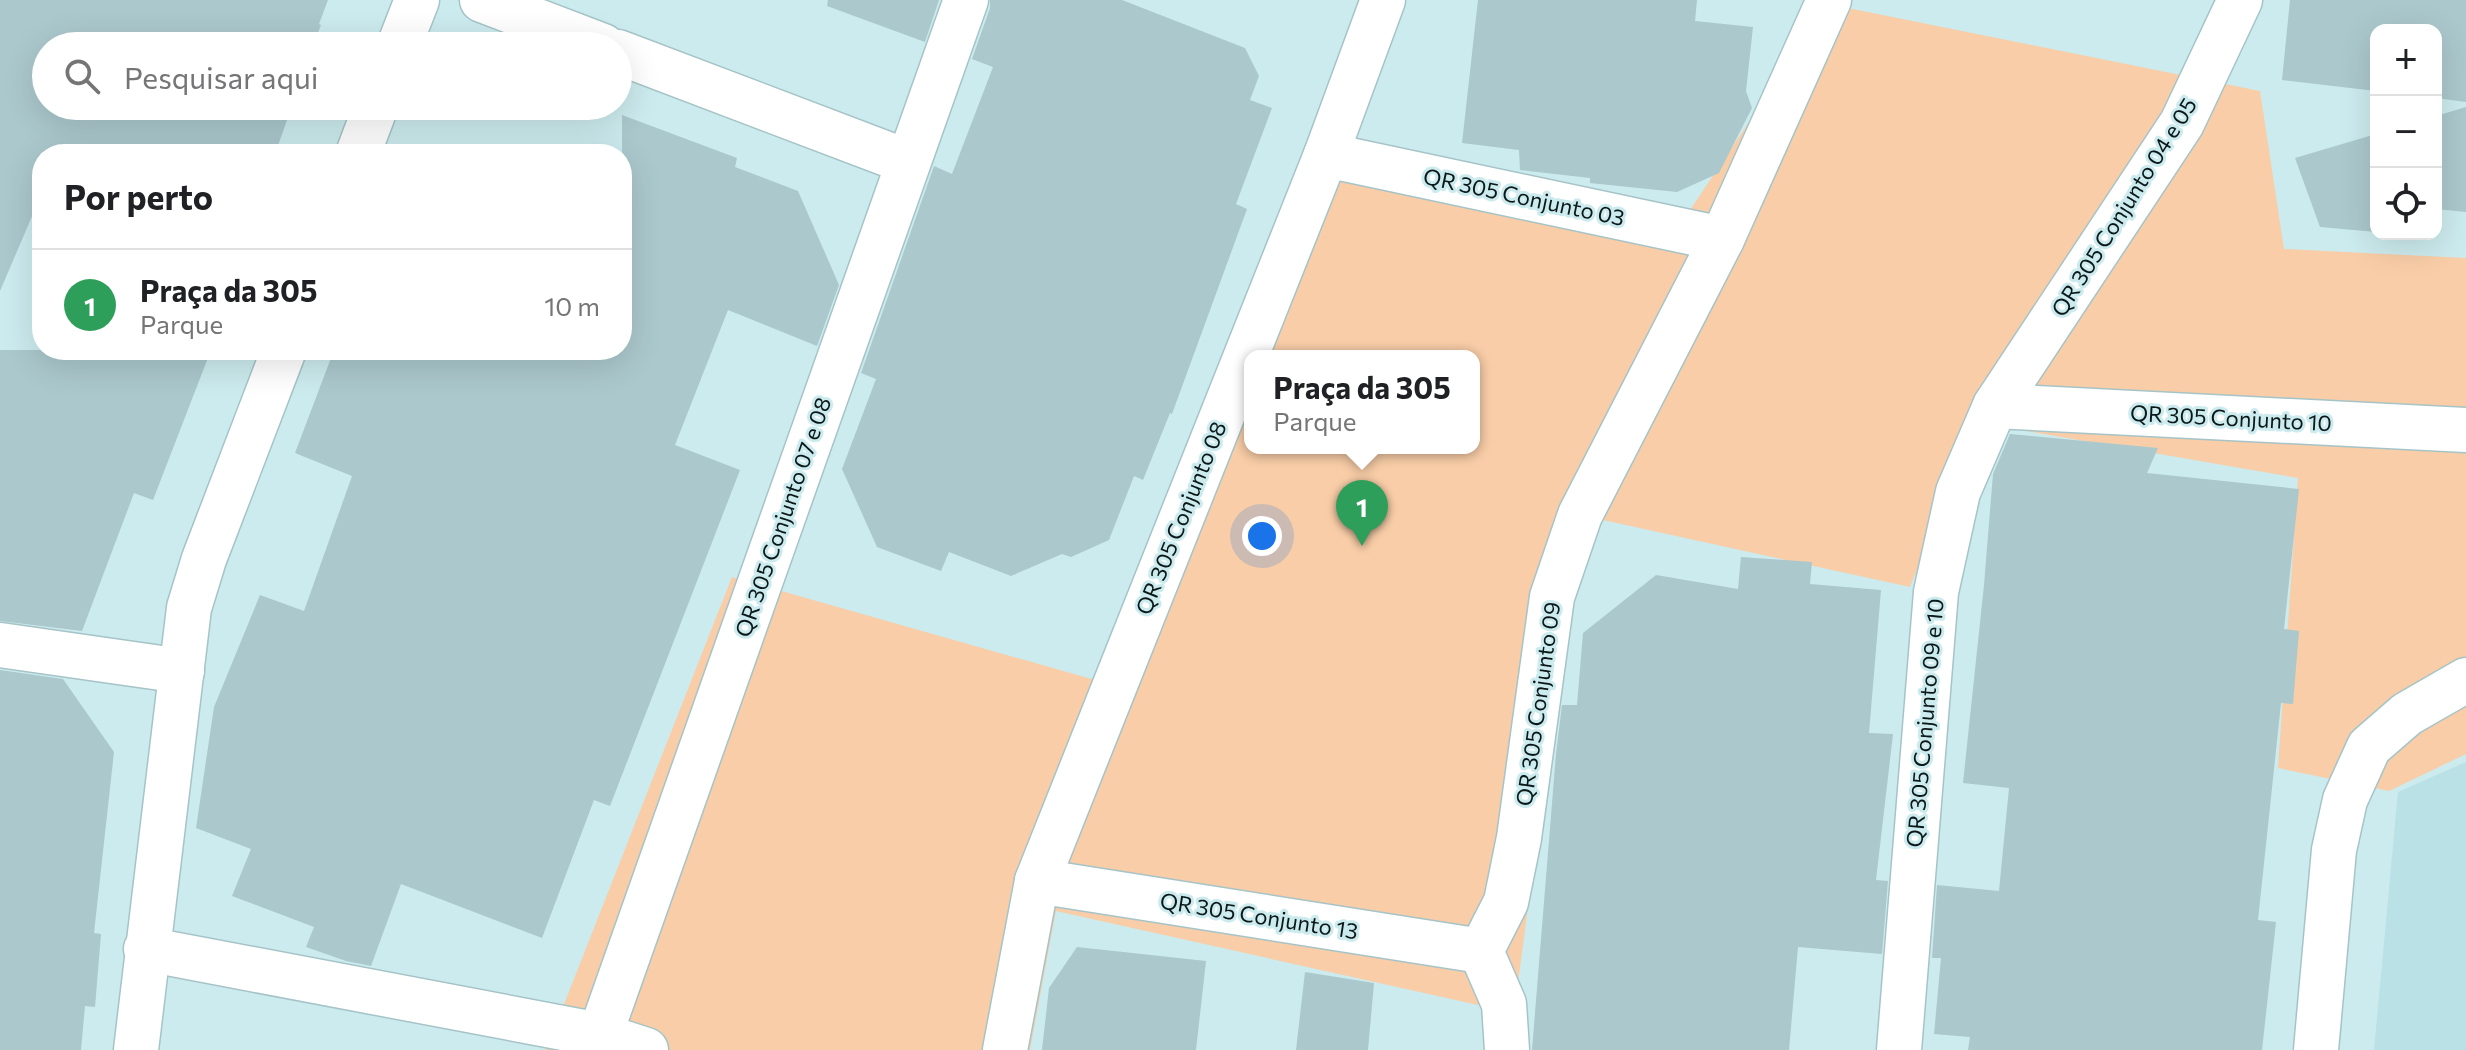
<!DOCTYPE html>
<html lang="pt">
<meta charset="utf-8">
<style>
:root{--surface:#fff;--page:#f6f6f6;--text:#202124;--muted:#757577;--line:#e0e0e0;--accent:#ab6e32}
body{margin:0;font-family:Commissioner,sans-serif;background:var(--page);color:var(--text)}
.controls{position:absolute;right:24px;top:24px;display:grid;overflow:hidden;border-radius:16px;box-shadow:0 8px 32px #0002}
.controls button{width:72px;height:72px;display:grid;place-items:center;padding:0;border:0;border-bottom:2px solid var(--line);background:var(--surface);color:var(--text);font:40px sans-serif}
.you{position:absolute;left:1262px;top:536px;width:28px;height:28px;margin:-20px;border:6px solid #fff;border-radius:50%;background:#1a73e8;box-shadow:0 0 0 12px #1a73e833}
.badge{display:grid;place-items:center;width:52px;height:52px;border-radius:50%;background:var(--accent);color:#fff;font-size:26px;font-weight:700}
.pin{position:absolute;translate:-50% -66px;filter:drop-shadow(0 2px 4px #0008)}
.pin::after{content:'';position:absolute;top:42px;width:28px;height:24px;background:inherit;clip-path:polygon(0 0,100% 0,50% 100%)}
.popup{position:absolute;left:1244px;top:350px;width:236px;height:104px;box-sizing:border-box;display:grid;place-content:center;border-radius:16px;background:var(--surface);filter:drop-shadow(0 2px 6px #0005);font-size:26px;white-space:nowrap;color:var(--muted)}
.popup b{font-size:30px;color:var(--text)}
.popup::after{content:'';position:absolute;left:50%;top:100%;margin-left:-16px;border:16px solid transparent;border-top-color:var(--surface)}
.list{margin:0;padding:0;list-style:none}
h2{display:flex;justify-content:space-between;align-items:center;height:104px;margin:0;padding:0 32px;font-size:34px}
h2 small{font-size:26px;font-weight:400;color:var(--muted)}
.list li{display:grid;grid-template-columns:52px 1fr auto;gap:24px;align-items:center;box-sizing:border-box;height:112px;padding:0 32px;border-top:2px solid var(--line)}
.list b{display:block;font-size:30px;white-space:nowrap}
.list p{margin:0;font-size:26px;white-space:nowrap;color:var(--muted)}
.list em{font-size:26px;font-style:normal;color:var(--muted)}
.icon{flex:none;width:44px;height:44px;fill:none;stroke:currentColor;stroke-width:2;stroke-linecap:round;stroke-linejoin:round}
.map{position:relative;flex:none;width:2466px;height:1050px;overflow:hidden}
.search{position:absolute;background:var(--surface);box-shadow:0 8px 32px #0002;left:32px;top:32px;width:600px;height:88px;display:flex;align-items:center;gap:20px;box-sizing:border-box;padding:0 28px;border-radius:44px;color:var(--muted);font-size:30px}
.panel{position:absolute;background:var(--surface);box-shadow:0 8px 32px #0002;left:32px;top:144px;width:600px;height:216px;border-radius:32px}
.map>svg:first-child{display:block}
.built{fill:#b9e1e6}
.park{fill:#f8cda7;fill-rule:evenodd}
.building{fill:#abc8cc}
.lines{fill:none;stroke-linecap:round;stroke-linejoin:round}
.minor-casing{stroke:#a6c4c7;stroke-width:47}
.tertiary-casing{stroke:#a6c4c7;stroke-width:47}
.minor{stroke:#fff;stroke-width:44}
.tertiary{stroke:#fff;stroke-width:44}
.labels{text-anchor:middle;stroke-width:6;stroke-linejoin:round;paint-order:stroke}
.street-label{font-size:22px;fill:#0c1718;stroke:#ccebee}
</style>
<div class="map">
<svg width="2466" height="1050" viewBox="0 0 2466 1050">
<rect width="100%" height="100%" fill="#ccebee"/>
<path class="built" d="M2466,762V1050H2374L2398,792Z"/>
<path class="park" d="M1828,4L2260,91L2284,249L2466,258V754L2389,791L2278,768L2298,478L1975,422L1910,587L1580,515L1514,1013L1056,911L1030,1050H546L732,577L1095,680L1308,142L1686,216ZM1250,356H1474V448H1250Z"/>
<g class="building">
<path d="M0,0H328L319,24L321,25L313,46H46V106H292L275,154H42V193L0,291Z"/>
<path d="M828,0H939L925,42L827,6Z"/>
<path d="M990,0H1122L1245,48L1259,76L1250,100L1272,108L1236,204L1247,209L1172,414L1170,413L1143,480L1134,476L1109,540L1071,557L1062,554L1011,576L949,552L941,571L877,547L842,469L876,379L861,373L934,166L952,174L993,67L972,59L990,8Z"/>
<path d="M1478,0H1697L1695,21L1753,27L1746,91L1752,108L1719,173L1677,192L1590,183V178L1520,170L1519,150L1462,143Z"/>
<path d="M2290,0H2466V102L2436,98V30H2376V91L2282,80Z"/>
<path d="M2466,107V212L2436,209V116Z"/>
<path d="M622,115L737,158L735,167L798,191L839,285L817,346L728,310L675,445L740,470L610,806L594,800L542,938L401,884L371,966L346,961L306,947L314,927L232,896L251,849L196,828L214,707L260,595L304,611L352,476L295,453L334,350H622Z"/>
<path d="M2376,134V232L2320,227L2295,158Z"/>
<path d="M0,350H211L153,500L134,493L82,631L0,621Z"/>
<path d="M2010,434L2158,448L2147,473L2299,489L2284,629L2299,631L2293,704L2281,703L2258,920L2276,922L2262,1050H1968L1970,1037L1934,1034L1941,958H1932L1937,885L1999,891L2009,788L1963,783L1984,585L1993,474Z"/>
<path d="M1741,557L1812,562L1810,584L1881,590L1869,733L1893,734L1876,880L1888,881L1882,954L1798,947L1789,1050H1532L1556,754L1562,705H1577L1583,633L1656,575L1738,589Z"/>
<path d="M0,670L63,679L114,752L94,933L101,934L95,1007L85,1006L81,1050H0Z"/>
<path d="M1077,947L1206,961L1196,1050H1042L1049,988Z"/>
<path d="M1305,972L1374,983L1368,1050H1296Z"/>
</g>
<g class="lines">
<g class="minor-casing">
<g id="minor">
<path d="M482,0L603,46"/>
<path d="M618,52L908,162"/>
<path d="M1326,155L1722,239"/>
<path d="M1995,406L2466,430"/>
<path d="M0,645L182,671"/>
<path d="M1037,881L1481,951"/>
<path d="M146,949L600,1035L646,1050"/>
<path d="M598,1050L600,1035L966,0"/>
<path d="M1005,1050L1037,881L1326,155L1383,0"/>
<path d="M1507,1050L1504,1004L1481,951L1506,902L1519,838L1552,597L1580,515L1722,239L1829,0"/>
<path d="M1899,1050L1936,592L1958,492L1995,406L2182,123L2240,0"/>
<path d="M2316,1050L2334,850L2345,800L2369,747L2407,714L2466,680"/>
</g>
</g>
<g class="tertiary-casing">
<g id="tertiary">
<path d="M399,46L417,0"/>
<path d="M358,154L376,106"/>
<path d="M136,1050L189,608L204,559L284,350"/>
</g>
</g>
<use href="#minor" class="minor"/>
<use href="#tertiary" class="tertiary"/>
</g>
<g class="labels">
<g class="street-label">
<text transform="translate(1524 197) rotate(12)" y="8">QR 305 Conjunto 03</text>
<text transform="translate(2124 207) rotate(-58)" y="8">QR 305 Conjunto 04 e 05</text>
<text transform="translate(2231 418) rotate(3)" y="8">QR 305 Conjunto 10</text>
<text transform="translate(783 517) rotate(-71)" y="8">QR 305 Conjunto 07 e 08</text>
<text transform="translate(1181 518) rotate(-68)" y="8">QR 305 Conjunto 08</text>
<text transform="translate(1538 704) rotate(-82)" y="8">QR 305 Conjunto 09</text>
<text transform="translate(1925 723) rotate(-85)" y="8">QR 305 Conjunto 09 e 10</text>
<text transform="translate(1259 916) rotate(9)" y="8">QR 305 Conjunto 13</text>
</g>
</g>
</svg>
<div class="controls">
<button>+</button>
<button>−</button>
<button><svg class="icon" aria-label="locate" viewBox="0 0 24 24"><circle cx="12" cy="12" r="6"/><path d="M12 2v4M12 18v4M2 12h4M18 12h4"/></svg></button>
</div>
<div class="you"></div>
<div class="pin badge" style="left:1362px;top:546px;background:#2e9e5b">1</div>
<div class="popup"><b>Praça da 305</b>Parque</div>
<div class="search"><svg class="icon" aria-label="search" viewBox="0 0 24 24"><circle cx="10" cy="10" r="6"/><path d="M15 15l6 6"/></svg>Pesquisar aqui</div>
<section class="panel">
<h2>Por perto<small></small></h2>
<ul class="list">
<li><span class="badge" style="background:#2e9e5b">1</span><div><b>Praça da 305</b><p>Parque</p></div><em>10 m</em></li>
</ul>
</section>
</div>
